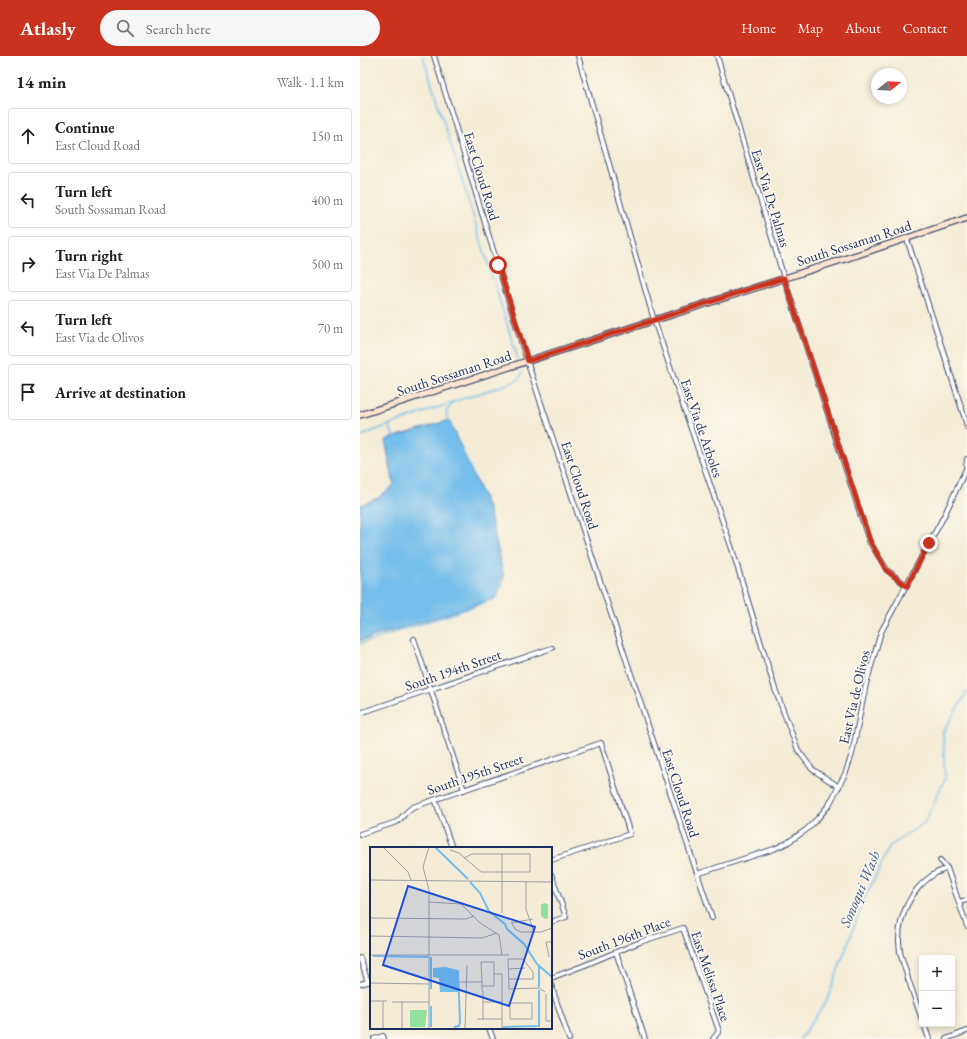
<!DOCTYPE html>
<meta charset="utf-8">
<style>
:root{--surface:#fff;--page:#f6f6f6;--text:#202124;--muted:#757577;--line:#e0e0e0;--accent:#c8321e}
body{margin:0;font-family:"EB Garamond",serif;background:var(--page);color:var(--text)}
.controls{position:absolute;right:12px;bottom:12px;display:grid;overflow:hidden;border-radius:4px;box-shadow:0 2px 6px #0003}
.controls button{width:36px;height:36px;display:grid;place-items:center;padding:0;border:0;border-bottom:1px solid var(--line);background:var(--surface);color:var(--text);font:20px sans-serif}
.compass{position:absolute;left:511px;top:12px;width:36px;height:36px;border-radius:50%;background:var(--surface);box-shadow:0 2px 6px #0003;rotate:72deg}
.stop{position:absolute;width:12px;height:12px;margin:-9px;border:3px solid #c8321e;border-radius:50%;background:#fff}
.stop.end{background:#c8321e;border-color:#fff;box-shadow:0 1px 4px #0008}
.list{margin:0;padding:0;list-style:none}
h2{display:flex;justify-content:space-between;align-items:center;height:52px;margin:0;padding:0 16px;font-size:17px}
h2 small{font-size:13px;font-weight:400;color:var(--muted)}
.list li{display:grid;grid-template-columns:26px 1fr auto;gap:12px;align-items:center;box-sizing:border-box;height:56px;margin:0 8px 8px;padding:0 8px;border:1px solid var(--line);border-radius:4px}
.list b{display:block;font-size:15px;white-space:nowrap}
.list p{margin:0;font-size:13px;white-space:nowrap;color:var(--muted)}
.list em{font-size:13px;font-style:normal;color:var(--muted)}
.icon{flex:none;width:22px;height:22px;fill:none;stroke:currentColor;stroke-width:2;stroke-linecap:round;stroke-linejoin:round}
.map{position:relative;flex:none;width:607px;height:983px;overflow:hidden}
header{display:flex;align-items:center;gap:24px;box-sizing:border-box;height:56px;padding:0 20px;background:var(--accent);color:#fff}
header strong{font-size:19px}
nav{display:flex;gap:22px;margin-inline-start:auto;font-size:14px}
.search{width:280px;height:36px;background:var(--page);display:flex;align-items:center;gap:10px;box-sizing:border-box;padding:0 14px;border-radius:22px;color:var(--muted);font-size:15px}
main{display:flex}
aside{flex:1;background:var(--surface)}
.map>svg:first-child{display:block}
.water{fill:#73beec;stroke:#4776a5}
.lines{fill:none;stroke-linecap:round;stroke-linejoin:round}
.stream{stroke:#73beec;stroke-width:1.5}
.street-casing{stroke:#3c4b70;stroke-width:6}
.secondary-casing{stroke:#3c4b70;stroke-width:8}
.street{stroke:#fff;stroke-width:4}
.secondary{stroke:#fde4d1;stroke-width:5.5}
.route{stroke:#c8321e;stroke-width:5}
.labels{text-anchor:middle;stroke-width:3.5;stroke-linejoin:round;paint-order:stroke}
.street-label{font-size:14px;fill:#1b2f5e;stroke:#fbf7ec}
.water-label{font-size:15px;font-style:italic;fill:#355a89;stroke:#fbf7ec}
.inset-river{fill:none;stroke:#73beec;stroke-width:2}
.inset-road{fill:none;stroke:#9da0a7;stroke-width:1}
.view{fill:#1d4ed8;fill-opacity:0.15;stroke:#1d4ed8;stroke-width:2}
.inset-edge{fill:none;stroke:#1b2f5e;stroke-width:2}
</style>
<header>
<strong>Atlasly</strong>
<div class="search"><svg class="icon" aria-label="search" viewBox="0 0 24 24"><circle cx="10" cy="10" r="6"/><path d="M15 15l6 6"/></svg>Search here</div>
<nav><a>Home</a><a>Map</a><a>About</a><a>Contact</a></nav>
</header>
<main>
<aside>
<h2>14 min<small>Walk · 1.1 km</small></h2>
<ul class="list">
<li><svg class="icon" aria-label="ahead" viewBox="0 0 24 24"><path d="M12 20V5M6 11l6-6 6 6"/></svg><div><b>Continue</b><p>East Cloud Road</p></div><em>150 m</em></li>
<li><svg class="icon" aria-label="left" viewBox="0 0 24 24"><path d="M17 20v-9H6M10 6l-5 5 5 5"/></svg><div><b>Turn left</b><p>South Sossaman Road</p></div><em>400 m</em></li>
<li><svg class="icon" aria-label="right" viewBox="0 0 24 24"><path d="M7 20v-9h11M14 6l5 5-5 5"/></svg><div><b>Turn right</b><p>East Via De Palmas</p></div><em>500 m</em></li>
<li><svg class="icon" aria-label="left" viewBox="0 0 24 24"><path d="M17 20v-9H6M10 6l-5 5 5 5"/></svg><div><b>Turn left</b><p>East Via de Olivos</p></div><em>70 m</em></li>
<li><svg class="icon" aria-label="arrive" viewBox="0 0 24 24"><path d="M6 21V4h12l-3 4 3 4H6"/></svg><div><b>Arrive at destination</b></div></li>
</ul>
</aside>
<div class="map">
<svg width="607" height="983" viewBox="0 0 607 983">
<rect width="100%" height="100%" fill="#fbf7ec"/>
<filter id="ink" filterUnits="userSpaceOnUse"><feTurbulence type="fractalNoise" baseFrequency=".025" numOctaves="2"/><feDisplacementMap in="SourceGraphic" scale="8" xChannelSelector="R" yChannelSelector="G"/><feConvolveMatrix kernelMatrix="1 2 1 2 8 2 1 2 1" color-interpolation-filters="sRGB"/></filter>
<filter id="wash" filterUnits="userSpaceOnUse"><feTurbulence type="fractalNoise" baseFrequency=".012" numOctaves="4" result="noise"/><feDisplacementMap in="SourceGraphic" scale="16" xChannelSelector="R" yChannelSelector="G"/><feGaussianBlur stdDeviation="0.9" result="paint"/><feColorMatrix in="noise" values="0 0 0 0 0 0 0 0 0 0 0 0 0 0 0 0 0 1.4 0 .05"/><feComposite in="paint" operator="in"/></filter>
<g filter="url(#wash)">
<rect width="100%" height="100%" fill="#f4ecd7"/>
<path class="water" d="M89,364L129,454L144,521L137,542L0,585V449L18,442L34,429L25,384Z"/>
<g class="lines">
<g class="stream">
<path d="M63,0L158,303"/>
<path d="M88,365L86,356L93,346"/>
<path d="M29,369L32,377L35,381"/>
<path d="M0,381L13,375L93,346L151,327C156,325 161,323 162,316"/>
<path d="M101,391L114,421"/>
<path d="M0,588L113,551L126,546L130,543"/>
<path d="M440,983L467,944L504,844L530,790L565,766L585,723L583,676L607,636"/>
</g>
</g>
</g>
<g filter="url(#ink)">
<g class="lines">
<g class="street-casing">
<g id="street">
<path d="M74,0L167,305L352,862"/>
<path d="M218,0L294,264L372,493L415,633L438,694L452,713L479,731"/>
<path d="M357,0L424,222L509,485L527,514L547,530"/>
<path d="M547,183L606,366L607,371"/>
<path d="M54,583L104,734"/>
<path d="M0,657L192,592"/>
<path d="M75,743L92,792"/>
<path d="M0,778L37,766C43,761 46,755 53,751L241,687L270,778L191,804"/>
<path d="M580,804L587,812L607,870"/>
<path d="M191,818L206,861L191,866"/>
<path d="M337,818L414,793L427,787L446,774L458,762L469,749L486,716L492,698L506,628L521,576L569,487L583,462L606,413L607,403"/>
<path d="M599,846L607,844"/>
<path d="M256,896L285,983"/>
<path d="M0,902L8,926"/>
<path d="M191,922L225,909L280,886L323,872L359,975L353,983"/>
<path d="M0,928L11,925"/>
<path d="M191,929L209,983"/>
<path d="M562,963C557,950 553,936 548,923C546,914 542,905 540,896C535,866 549,833 576,817C580,815 584,814 587,812"/>
<path d="M564,968L569,983"/>
<path d="M129,972L133,983"/>
<path d="M14,983L23,980L24,983"/>
<path d="M586,983L607,975"/>
</g>
</g>
<g class="secondary-casing">
<path id="secondary" d="M0,359L503,197L607,162"/>
</g>
<use href="#street" class="street"/>
<use href="#secondary" class="secondary"/>
</g>
</g>
<g class="lines" filter="url(#ink)">
<path class="route" d="M138,209L168,305L424,222L510,485L526,514L547,530L569,487"/>
</g>
<g class="labels">
<g class="street-label">
<text transform="translate(122 120) rotate(73)" y="5">East Cloud Road</text>
<text transform="translate(411 142) rotate(73)" y="5">East Via De Palmas</text>
<text transform="translate(494 187) rotate(-18)" y="5">South Sossaman Road</text>
<text transform="translate(94 317) rotate(-18)" y="5">South Sossaman Road</text>
<text transform="translate(342 372) rotate(71)" y="5">East Via de Arboles</text>
<text transform="translate(220 429) rotate(72)" y="5">East Cloud Road</text>
<text transform="translate(93 614) rotate(-19)" y="5">South 194th Street</text>
<text transform="translate(494 641) rotate(-77)" y="5">East Via de Olivos</text>
<text transform="translate(115 718) rotate(-19)" y="5">South 195th Street</text>
<text transform="translate(321 737) rotate(72)" y="5">East Cloud Road</text>
<text transform="translate(264 882) rotate(-21)" y="5">South 196th Place</text>
<text transform="translate(351 920) rotate(71)" y="5">East Melissa Place</text>
</g>
<g class="water-label">
<text transform="translate(500 833) rotate(-67)" y="5">Sonoqui Wash</text>
</g>
</g>
<g transform="translate(10 791)">
<rect width="182" height="182" fill="#f4ecd7"/>
<path d="M174,56L178,57V71L175,72L171,69V58ZM40,163H57L55,180H40Z" fill="#92e09d"/>
<path d="M76,120L88,123V145H70L69,131L63,130V121Z" fill="#73beec"/>
<path class="inset-river" d="M65,0L98,32M100,35L110,46L119,64L135,77L137,82L154,97L167,117L182,130M3,109L58,110M61,110V142M169,140V119M169,143V180M61,180V159M84,180L89,179L90,175L88,123M133,180L169,179"/>
<path class="inset-road" d="M13,0L38,25L41,33M80,3L89,6L111,25H160V7H102L94,11M0,33L182,35M156,35V62L164,85M59,55L91,57L109,75L129,88L132,108M132,66V7M0,71L96,72L104,69M141,76L163,72M142,76L145,82L151,85H171L182,81M0,89L112,91L127,86M0,108H139M179,110L176,95H182M139,122L155,121M124,127H132V182M139,132H163V125L153,112H138L139,142L169,141L175,145M90,135H112M0,136L59,137M112,139H124V115H111L112,135V142L113,145V173M176,147V174H182M0,154H17M13,154V182M22,155H59M32,155V182M113,155H132M140,156H162V172H140ZM107,172H132M59,182V43L53,20L59,0M95,182L97,118"/>
<path class="view" d="M38,39L165,80L139,159L13,118Z"/>
<rect width="182" height="182" class="inset-edge"/>
</g>
</svg>
<div class="controls">
<button>+</button>
<button>−</button>
</div>
<svg class="compass" viewBox="-18 -18 36 36"><path d="M0-13l5 13h-10z" fill="#e53935"/><path d="M0 13l5-13h-10z" fill="#757577"/></svg>
<div class="stop" style="left:138px;top:209px"></div>
<div class="stop end" style="left:569px;top:487px"></div>
</div>
</main>
